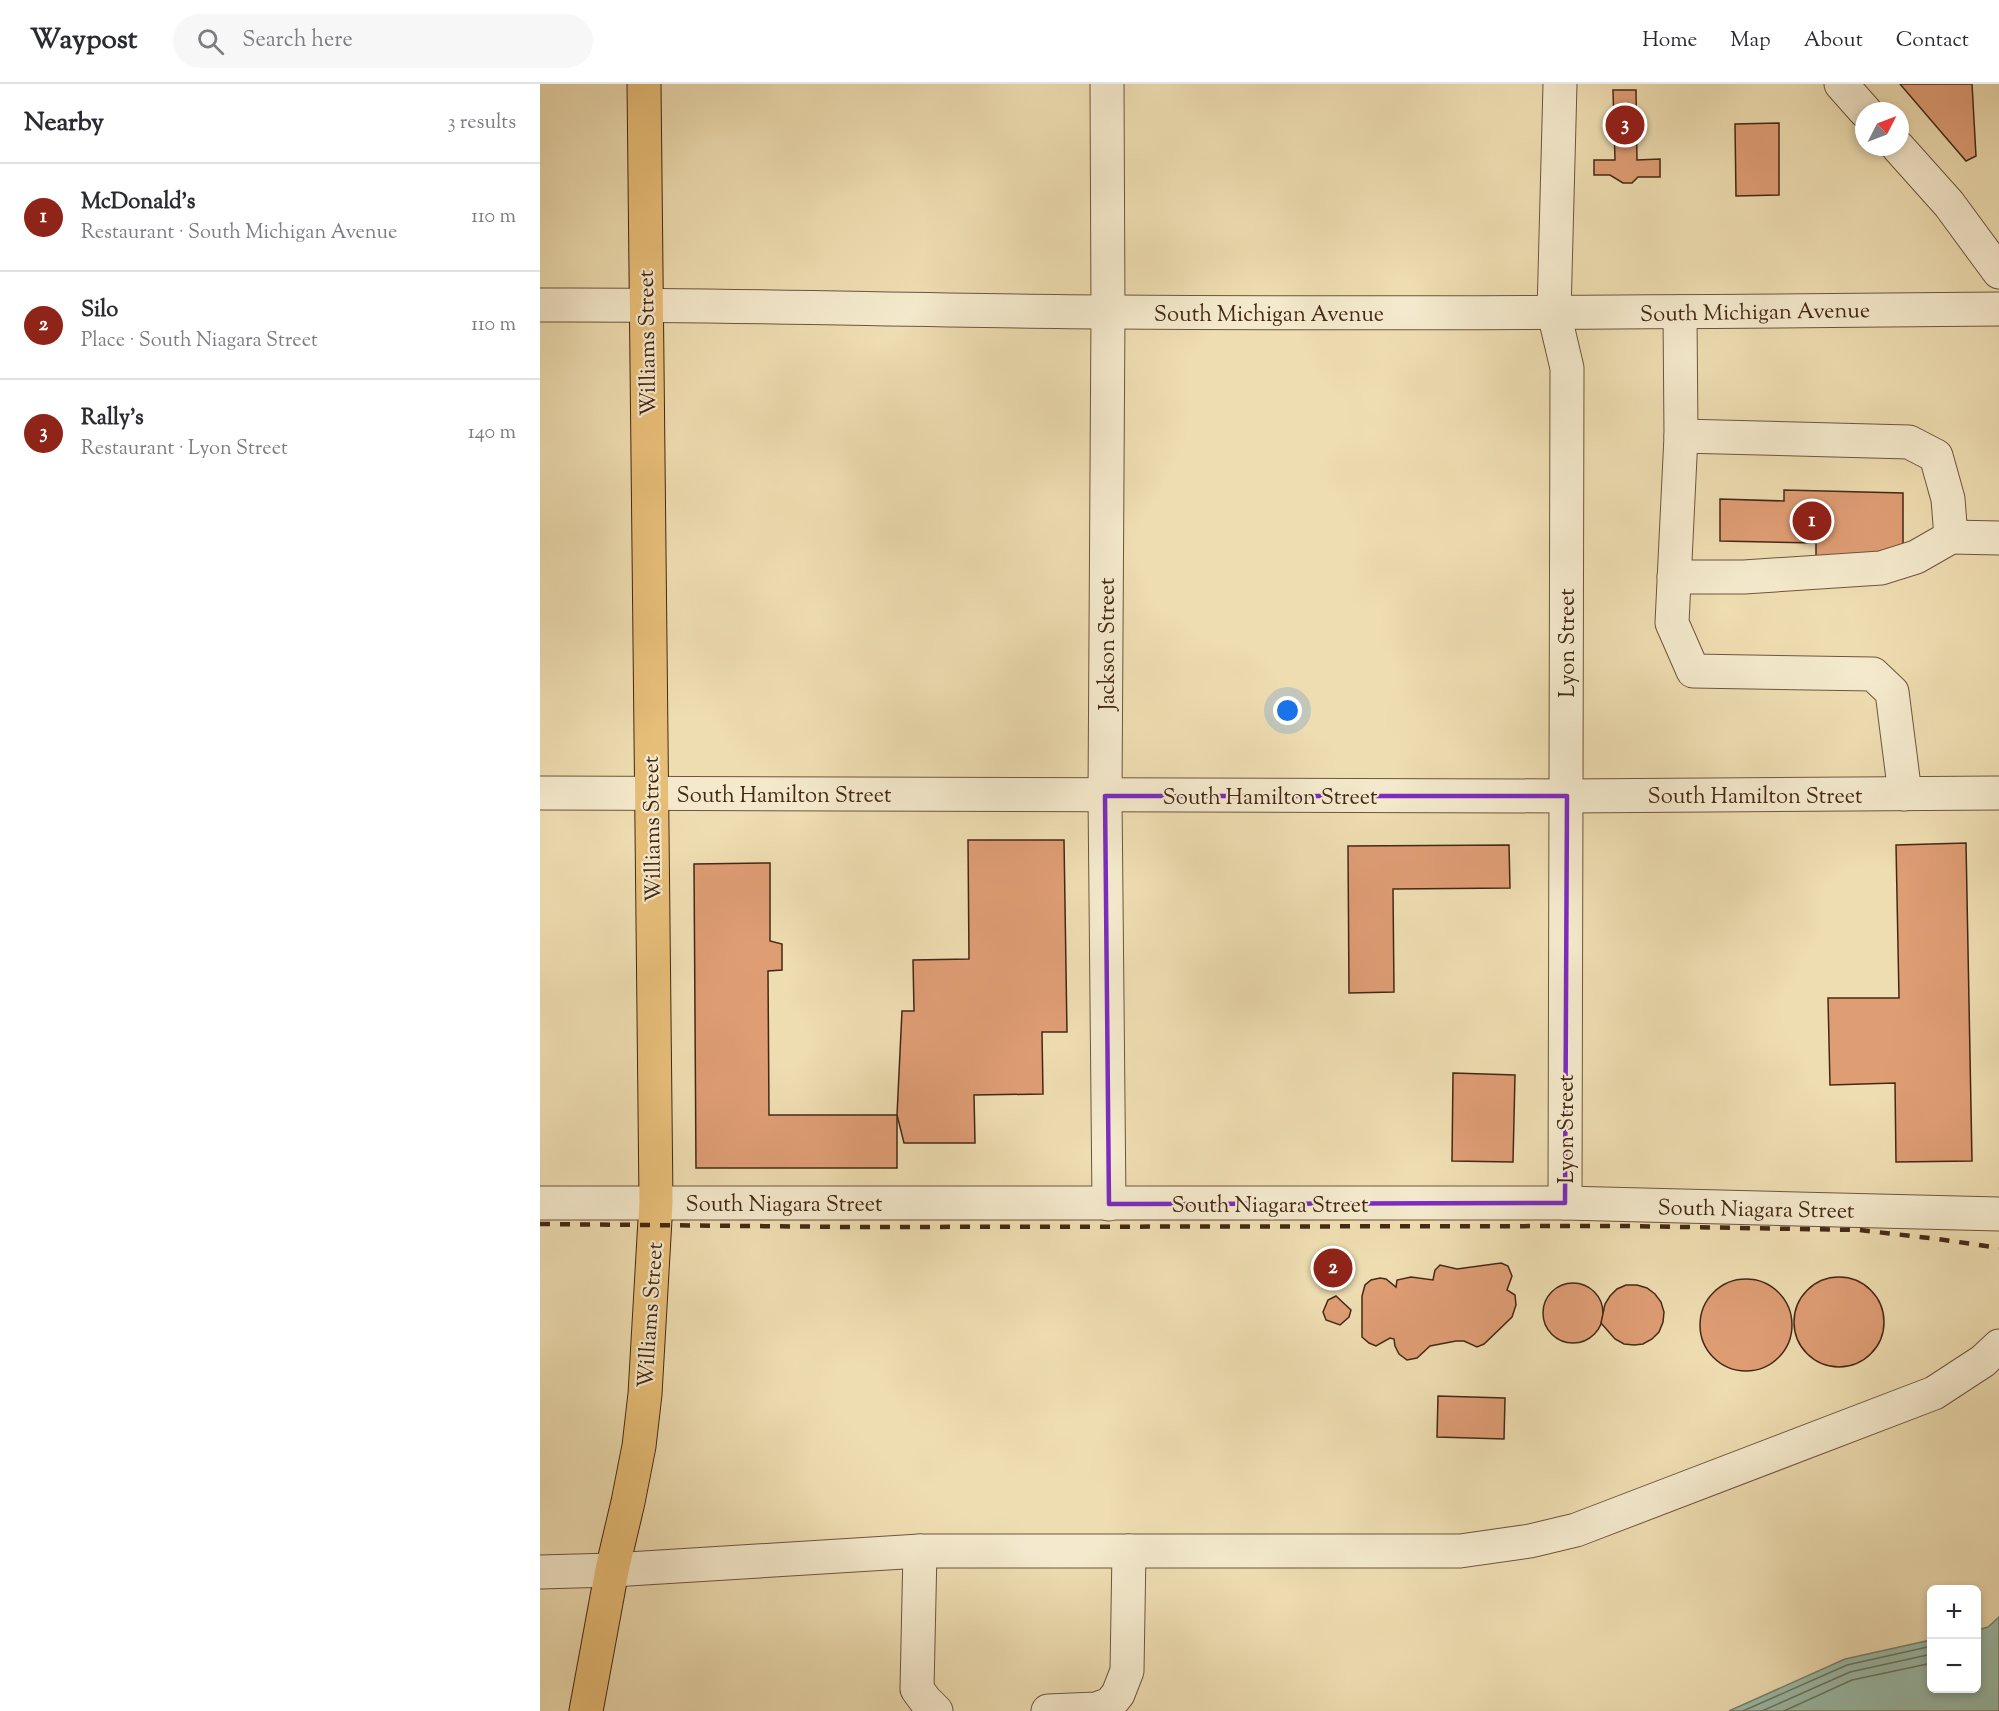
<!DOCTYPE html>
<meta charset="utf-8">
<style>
:root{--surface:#fff;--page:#f7f7f7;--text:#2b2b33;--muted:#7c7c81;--line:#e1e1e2;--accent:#8f2418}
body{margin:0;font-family:"Sorts Mill Goudy",serif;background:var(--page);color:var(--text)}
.controls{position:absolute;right:18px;bottom:18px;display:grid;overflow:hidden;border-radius:9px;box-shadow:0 3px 9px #0003}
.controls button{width:54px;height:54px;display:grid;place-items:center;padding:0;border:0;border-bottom:2px solid var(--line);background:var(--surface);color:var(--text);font:30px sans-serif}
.compass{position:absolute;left:1315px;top:18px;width:54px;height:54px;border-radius:50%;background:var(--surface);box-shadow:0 3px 9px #0003;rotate:48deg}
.you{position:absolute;left:748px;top:627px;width:21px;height:21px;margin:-15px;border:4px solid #fff;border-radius:50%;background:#1a73e8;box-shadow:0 0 0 9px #1a73e833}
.badge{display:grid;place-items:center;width:39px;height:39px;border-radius:50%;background:var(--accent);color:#fff;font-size:20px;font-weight:700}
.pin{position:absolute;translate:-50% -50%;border:3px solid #fff;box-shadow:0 2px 6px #0006}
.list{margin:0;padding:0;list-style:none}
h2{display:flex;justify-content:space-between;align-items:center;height:78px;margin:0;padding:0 24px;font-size:26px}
h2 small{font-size:20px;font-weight:400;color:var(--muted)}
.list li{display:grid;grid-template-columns:39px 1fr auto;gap:18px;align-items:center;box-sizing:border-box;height:108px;padding:0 24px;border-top:2px solid var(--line)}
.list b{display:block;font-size:22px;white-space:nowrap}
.list p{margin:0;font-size:20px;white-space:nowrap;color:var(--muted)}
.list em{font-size:20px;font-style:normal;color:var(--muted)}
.icon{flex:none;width:33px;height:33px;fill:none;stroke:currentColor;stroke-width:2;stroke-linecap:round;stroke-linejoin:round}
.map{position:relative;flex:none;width:1459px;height:1627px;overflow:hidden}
header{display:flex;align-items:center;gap:36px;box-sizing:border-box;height:84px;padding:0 30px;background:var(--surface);border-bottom:2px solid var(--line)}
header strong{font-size:28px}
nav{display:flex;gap:33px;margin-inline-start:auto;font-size:21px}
.search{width:420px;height:54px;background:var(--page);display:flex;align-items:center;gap:15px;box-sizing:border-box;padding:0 21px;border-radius:33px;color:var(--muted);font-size:22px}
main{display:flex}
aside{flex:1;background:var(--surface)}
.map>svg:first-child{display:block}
.water{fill:#99bcaa;stroke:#77816f;stroke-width:1.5}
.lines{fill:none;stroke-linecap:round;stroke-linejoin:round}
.shore{stroke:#6e7260;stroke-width:1.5}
.building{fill:#df9d74;stroke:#442816;stroke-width:1.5}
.minor-casing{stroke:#6e553d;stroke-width:35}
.highway-casing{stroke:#442816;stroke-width:35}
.minor{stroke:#f4e9cc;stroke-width:33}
.highway{stroke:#e7be78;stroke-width:33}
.rail{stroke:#442816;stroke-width:4.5;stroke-dasharray:10 10;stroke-linecap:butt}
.marked{fill:none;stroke:#7b2cbf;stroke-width:4.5;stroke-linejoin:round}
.labels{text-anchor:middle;stroke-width:4.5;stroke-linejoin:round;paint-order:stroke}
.street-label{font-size:22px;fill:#442816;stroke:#f4e9cc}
</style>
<header>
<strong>Waypost</strong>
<div class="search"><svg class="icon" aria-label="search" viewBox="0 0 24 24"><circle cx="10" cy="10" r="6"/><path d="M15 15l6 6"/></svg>Search here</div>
<nav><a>Home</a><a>Map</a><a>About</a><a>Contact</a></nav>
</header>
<main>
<aside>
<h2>Nearby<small>3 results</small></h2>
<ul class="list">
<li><span class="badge">1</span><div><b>McDonald's</b><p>Restaurant · South Michigan Avenue</p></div><em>110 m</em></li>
<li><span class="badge">2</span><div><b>Silo</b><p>Place · South Niagara Street</p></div><em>110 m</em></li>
<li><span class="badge">3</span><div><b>Rally's</b><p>Restaurant · Lyon Street</p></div><em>140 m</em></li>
</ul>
</aside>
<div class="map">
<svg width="1459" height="1627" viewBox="0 0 1459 1627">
<rect width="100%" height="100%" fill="#eeddb1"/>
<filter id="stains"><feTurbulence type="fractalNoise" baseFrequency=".00333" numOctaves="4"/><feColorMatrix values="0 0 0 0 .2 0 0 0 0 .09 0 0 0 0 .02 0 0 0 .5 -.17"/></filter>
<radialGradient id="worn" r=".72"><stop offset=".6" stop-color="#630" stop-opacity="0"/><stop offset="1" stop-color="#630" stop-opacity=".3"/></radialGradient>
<path class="water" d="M1459,1533V1627H1189L1305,1575L1391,1556L1392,1604H1436L1437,1546L1448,1543Z"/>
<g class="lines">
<g class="shore">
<path d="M1203,1627L1307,1581L1392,1562"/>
<path d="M1222,1627L1310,1588L1392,1570"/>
<path d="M1244,1627L1312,1596L1392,1579"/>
</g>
</g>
<g class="building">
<path d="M1360,0H1432L1436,72L1426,77Z"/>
<path d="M1073,6H1096L1097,76L1120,75V93H1098L1092,99H1083L1070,91H1054V76H1075Z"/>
<path d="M1239,39V111L1196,112L1195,40Z"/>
<path d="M1244,406L1363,409V469L1276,472V459L1180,457V415L1244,417Z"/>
<path d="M428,756H524L527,948H502L503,1010L434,1011L435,1059H364L357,1031L362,927H374L373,876L429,875Z"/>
<path d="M1426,759L1432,1077L1356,1078L1355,999L1290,1001L1288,914H1359L1356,761Z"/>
<path d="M969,761L970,804L853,805L854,908L809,909L808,762Z"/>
<path d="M230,779V857L242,860V886L228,887L229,1031H357V1084H156L154,780Z"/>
<path d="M913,989L975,991L973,1078L912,1077Z"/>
<path d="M792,1169L807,1182L801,1195L791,1201L783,1194L778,1183L786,1170Z"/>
<path d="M961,1179L968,1182L972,1192L967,1206L975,1211L976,1221L972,1233L944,1260L937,1263L924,1257H916L890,1262L877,1274L867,1276L859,1270L855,1262L854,1255L850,1254L836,1262L829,1259L822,1253V1212L825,1201L831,1196L840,1194L846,1195L856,1203L857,1196L871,1193L893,1196L895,1186L900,1181L917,1185Z"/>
<circle cx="1299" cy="1238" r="45"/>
<circle cx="1206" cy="1241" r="46"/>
<circle cx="1033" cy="1229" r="30"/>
<path d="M1086,1201H1097L1107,1204L1115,1210L1121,1218L1124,1228L1123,1238L1119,1248L1112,1255L1103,1260L1094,1261L1084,1260L1075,1255L1061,1239L1065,1220L1070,1212L1077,1205Z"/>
<path d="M796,1212L811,1226L809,1233L800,1241L786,1236L783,1228L788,1216Z"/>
<path d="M898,1312L965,1314L964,1355L897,1353Z"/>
</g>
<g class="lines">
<g class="minor-casing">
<g id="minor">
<path d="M567,0L568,228L565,712L569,1120"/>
<path d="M1020,0L1014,229L1027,284L1025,1119"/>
<path d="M1301,0L1325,27"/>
<path d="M1358,63L1409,120L1459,188"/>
<path d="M0,221C191,220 381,227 572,228C868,230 1163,228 1459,225"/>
<path d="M1140,228L1141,352L1132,539L1153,587L1333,590L1352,608L1365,710"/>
<path d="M1411,453L1459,454"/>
<path d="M1134,493H1204L1341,484L1376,473L1411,453L1408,415L1396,372L1369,358L1141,352"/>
<path d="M0,709L1027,712L1459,709"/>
<path d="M0,1119H1025L1459,1130"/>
<path d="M380,1467L377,1605L385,1616L396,1627"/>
<path d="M0,1488L72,1486L380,1467H920L990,1457L1036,1446L1394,1309L1443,1277L1459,1262"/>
<path d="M508,1627L556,1625L570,1620L578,1610L587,1587L589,1467"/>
</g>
</g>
<g class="highway-casing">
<path id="highway" d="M46,1627L72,1486L88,1418L99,1362L105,1310L116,1118L104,0"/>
</g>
<use href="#minor" class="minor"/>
<use href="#highway" class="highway"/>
<path class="rail" d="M0,1140L312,1143L1085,1142L1319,1146L1398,1155L1459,1164"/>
</g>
<path class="marked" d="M565,712H1027L1025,1119L569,1120Z"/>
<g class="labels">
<g class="street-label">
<text transform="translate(1215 227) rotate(-1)" y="8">South Michigan Avenue</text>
<text x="729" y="237">South Michigan Avenue</text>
<text transform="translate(106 259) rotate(-91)" y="8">Williams Street</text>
<text transform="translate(1026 559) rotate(-90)" y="8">Lyon Street</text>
<text transform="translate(566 560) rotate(-90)" y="8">Jackson Street</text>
<text x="244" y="718">South Hamilton Street</text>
<text x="1215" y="719">South Hamilton Street</text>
<text x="730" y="720">South Hamilton Street</text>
<text transform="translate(111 745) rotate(-91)" y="8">Williams Street</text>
<text transform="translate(1025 1045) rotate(-90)" y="8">Lyon Street</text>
<text x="244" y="1127">South Niagara Street</text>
<text x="730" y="1128">South Niagara Street</text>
<text transform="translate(1216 1124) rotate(1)" y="8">South Niagara Street</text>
<text transform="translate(109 1231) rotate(-86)" y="8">Williams Street</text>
</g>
</g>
<rect width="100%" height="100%" filter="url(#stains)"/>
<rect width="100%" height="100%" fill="url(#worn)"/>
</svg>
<div class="controls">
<button>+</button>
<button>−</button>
</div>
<svg class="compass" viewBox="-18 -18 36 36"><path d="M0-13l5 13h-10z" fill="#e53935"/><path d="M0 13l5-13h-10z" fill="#7c7c81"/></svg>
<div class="you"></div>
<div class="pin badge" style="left:1272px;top:437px">1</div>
<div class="pin badge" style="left:793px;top:1184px">2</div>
<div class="pin badge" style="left:1085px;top:41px">3</div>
</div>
</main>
